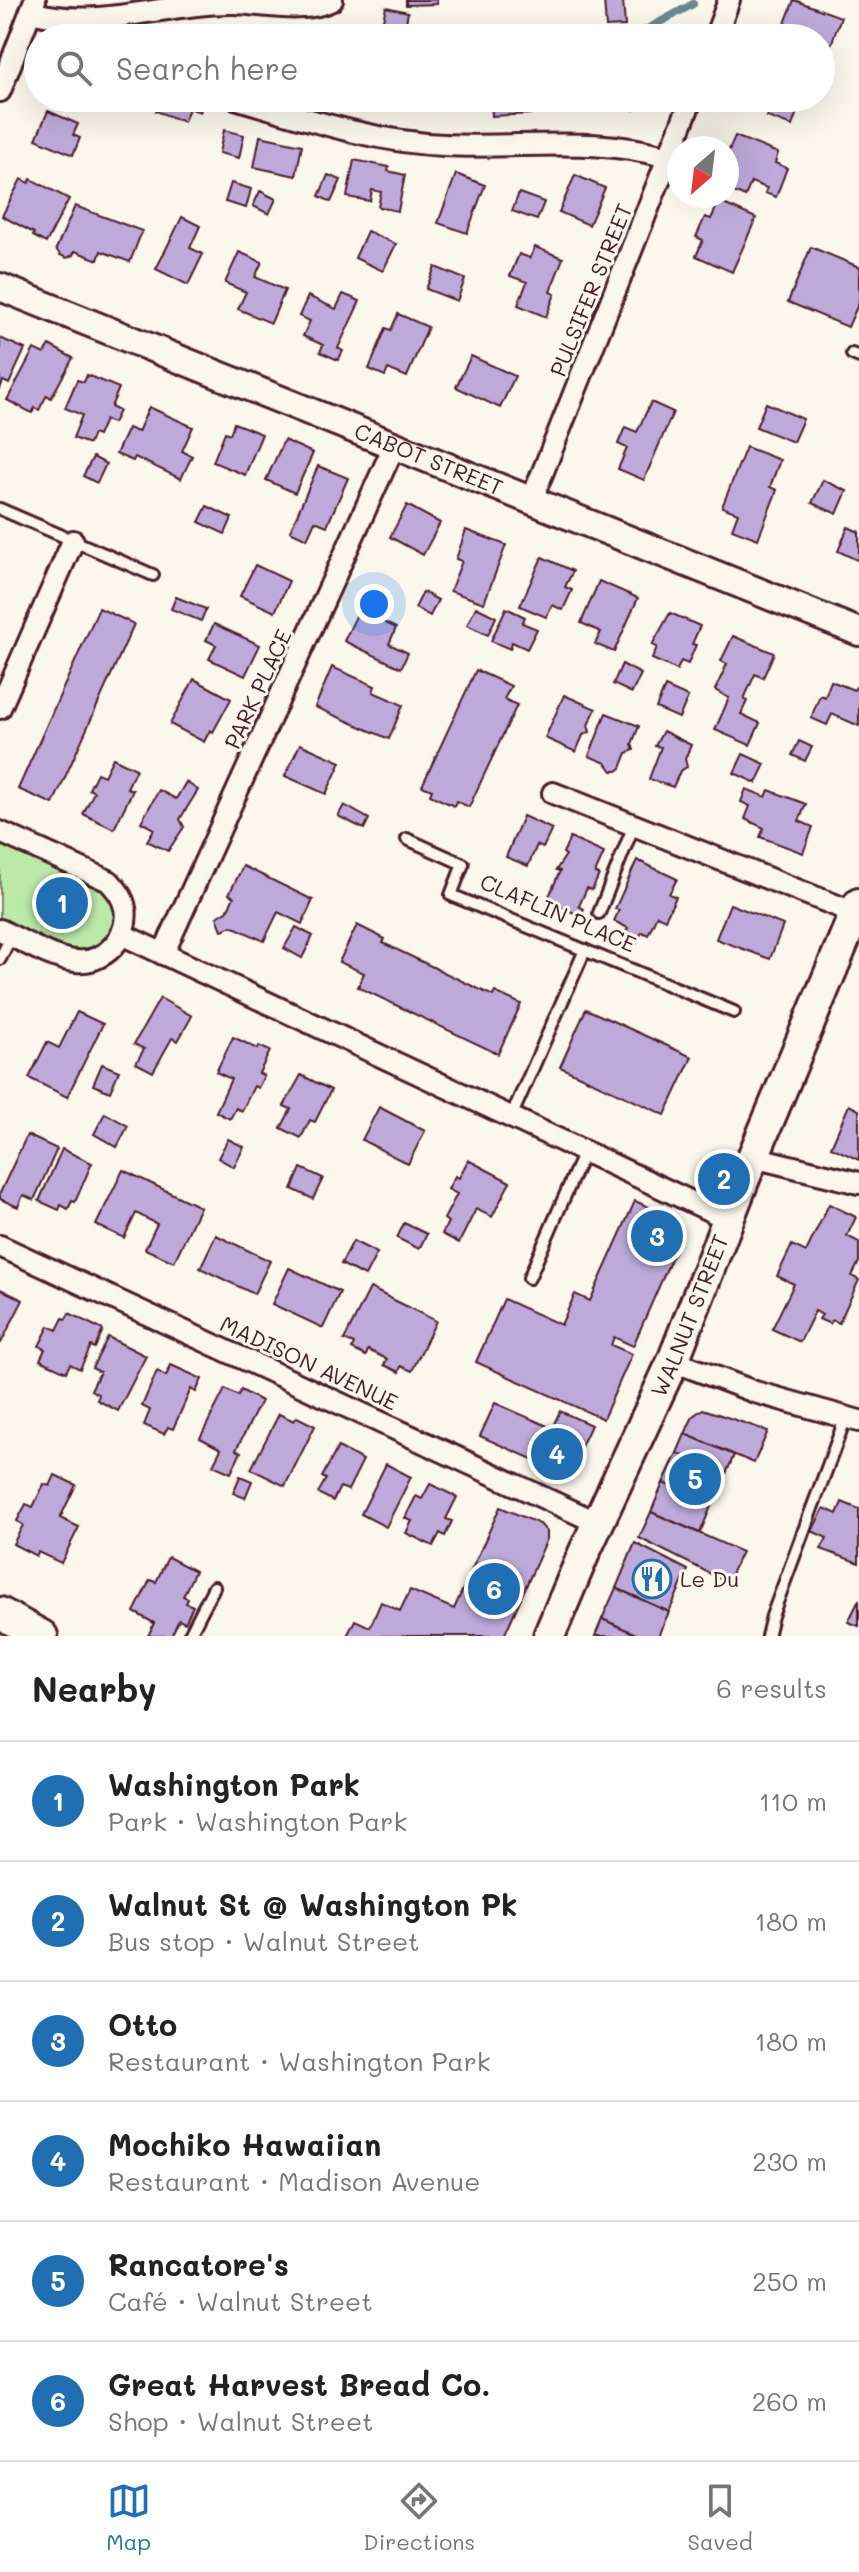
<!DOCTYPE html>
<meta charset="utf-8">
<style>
:root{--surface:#fff;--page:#f6f6f6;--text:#222;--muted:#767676;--line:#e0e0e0;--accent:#1f6fb2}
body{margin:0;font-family:Mali,sans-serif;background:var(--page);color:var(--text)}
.compass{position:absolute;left:667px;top:136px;width:72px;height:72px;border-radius:50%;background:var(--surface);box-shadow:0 8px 32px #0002;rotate:208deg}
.you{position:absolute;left:374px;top:604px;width:28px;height:28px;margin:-20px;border:6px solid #fff;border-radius:50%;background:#1a73e8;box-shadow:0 0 0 12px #1a73e833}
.badge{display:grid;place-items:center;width:52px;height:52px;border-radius:50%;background:var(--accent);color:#fff;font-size:26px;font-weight:700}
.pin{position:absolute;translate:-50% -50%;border:4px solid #fff;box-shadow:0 2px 8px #0006}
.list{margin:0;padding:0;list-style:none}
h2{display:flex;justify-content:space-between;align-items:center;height:104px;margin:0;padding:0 32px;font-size:34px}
h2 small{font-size:26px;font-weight:400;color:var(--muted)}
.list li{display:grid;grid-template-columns:52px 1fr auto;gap:24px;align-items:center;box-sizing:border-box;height:120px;padding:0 32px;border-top:2px solid var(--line)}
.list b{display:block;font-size:30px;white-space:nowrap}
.list p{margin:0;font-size:26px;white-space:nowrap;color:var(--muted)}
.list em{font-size:26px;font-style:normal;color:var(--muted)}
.icon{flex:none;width:44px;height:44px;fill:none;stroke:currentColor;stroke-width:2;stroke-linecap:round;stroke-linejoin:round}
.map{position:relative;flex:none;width:859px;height:1636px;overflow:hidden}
.search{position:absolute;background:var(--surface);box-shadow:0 8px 32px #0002;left:24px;right:24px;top:24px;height:88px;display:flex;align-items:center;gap:20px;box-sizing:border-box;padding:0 28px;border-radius:44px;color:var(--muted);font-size:30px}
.sheet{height:824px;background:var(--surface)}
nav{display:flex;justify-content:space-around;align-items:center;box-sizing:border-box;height:112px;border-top:2px solid var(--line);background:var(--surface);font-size:22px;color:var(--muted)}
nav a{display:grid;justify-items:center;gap:4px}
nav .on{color:var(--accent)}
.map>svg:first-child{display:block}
.green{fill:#bae9a8;stroke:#82846a;stroke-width:2}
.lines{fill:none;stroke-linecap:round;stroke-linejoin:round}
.stream{stroke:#698890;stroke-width:8}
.building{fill:#beaada;stroke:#4a1f2b;stroke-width:2}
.service-casing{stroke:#4a1f2b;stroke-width:16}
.minor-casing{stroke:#4a1f2b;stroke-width:26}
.tertiary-casing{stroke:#4a1f2b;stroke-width:32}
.secondary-casing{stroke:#4a1f2b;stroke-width:36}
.service{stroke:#fbf7ec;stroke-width:10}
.minor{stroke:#fbf7ec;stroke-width:20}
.tertiary{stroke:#fbf7ec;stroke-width:26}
.secondary{stroke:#fbf7ec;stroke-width:30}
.labels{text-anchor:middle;stroke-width:6;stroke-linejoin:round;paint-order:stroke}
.street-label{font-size:22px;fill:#4a1f2b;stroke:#fbf7ec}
.poi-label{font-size:22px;fill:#4a1f2b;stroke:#fbf7ec;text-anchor:start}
</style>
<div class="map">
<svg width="859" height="1636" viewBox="0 0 859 1636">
<rect width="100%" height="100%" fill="#fbf7ec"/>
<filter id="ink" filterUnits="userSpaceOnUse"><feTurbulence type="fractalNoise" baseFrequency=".0125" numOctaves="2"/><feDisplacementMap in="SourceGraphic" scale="16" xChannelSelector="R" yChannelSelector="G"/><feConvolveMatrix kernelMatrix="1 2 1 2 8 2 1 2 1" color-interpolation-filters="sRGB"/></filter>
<g filter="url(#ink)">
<path class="green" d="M0,832L109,881L125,926L91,960L0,930Z"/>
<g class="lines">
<path class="stream" d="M631,38L693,4"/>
</g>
<g class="building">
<path d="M406,0H437V4L406,5Z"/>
<path d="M604,0H623L625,26L606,27Z"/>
<path d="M794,0L841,17L828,53L821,50V38H791L781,34Z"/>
<path d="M386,7L408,12L405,28L382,24Z"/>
<path d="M161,98H195L204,102L200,112L189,108L184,122L156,111Z"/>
<path d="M396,98H425L423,105L418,104L417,110L409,108L410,102L405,101L404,106L397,104L398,99Z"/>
<path d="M491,98H529L530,114L492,116Z"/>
<path d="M607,98H639L634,110Z"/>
<path d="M758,98H802L792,126L767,117L772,103Z"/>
<path d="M48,111L78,124L73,135L80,138L73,155L36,139Z"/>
<path d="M224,130L244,135L239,158L219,153Z"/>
<path d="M260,136L302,145L296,176L254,167Z"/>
<path d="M735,136L778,153L775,163L787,168L776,197L765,193L767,188L751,182L745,197L727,189V155Z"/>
<path d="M354,160L389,167L388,171L405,175L398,211L378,207L381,192L372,190L370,201L347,197Z"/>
<path d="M456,174L485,185L467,233L438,223Z"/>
<path d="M328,175L341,180L331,202L319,196Z"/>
<path d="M575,175L605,188L589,225L559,212Z"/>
<path d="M21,179L29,183L31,179L69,199L46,243L33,236L34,233L2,216Z"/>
<path d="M231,183L251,189L246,208L225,202Z"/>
<path d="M260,191L276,199L269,214L253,206Z"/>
<path d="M519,193L544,202L537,220L512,211Z"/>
<path d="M719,202L756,218L732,272L696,256L703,240L696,237L705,217L711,219Z"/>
<path d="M75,206L142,231L130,262L101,251L98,260L75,251L73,255L67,258L60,255L56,249Z"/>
<path d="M182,217L200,226L190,248L203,254L188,285L156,269Z"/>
<path d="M367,231L396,244L383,271L355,258Z"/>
<path d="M535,247L563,258L550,292L555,294L546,317L518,305L527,282L510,276L519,254L530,258Z"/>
<path d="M811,247L859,267V302L848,327L788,302Z"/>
<path d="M239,252L262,262L255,277L285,290L271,323L238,309L246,292L225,283Z"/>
<path d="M435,267L465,279L457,301L426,289Z"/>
<path d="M343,294L360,301L338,348L343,351L338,360L320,352L323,345L303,336L310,321L299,316L308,296L336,309Z"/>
<path d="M398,314L428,327L407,377L388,369L385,376L369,369L386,328L391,330Z"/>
<path d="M0,338L25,349L9,384L3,381L0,389Z"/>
<path d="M49,345L73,358L51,398L47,395L39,410L35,408L32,413L7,400L34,349L44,354Z"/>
<path d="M471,356L515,376L500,408L456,387Z"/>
<path d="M87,375L119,388L111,407L119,411L113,423L105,420L98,436L93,434L89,444L73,438L82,415L65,408L77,380L84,382Z"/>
<path d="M651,402L673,412L644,480L618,469L627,448L618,444L625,427L637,432Z"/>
<path d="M766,403L803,419L793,442L756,427Z"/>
<path d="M149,407L193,427L182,451L192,456L181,479L135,457L133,461L116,454L128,428L138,432Z"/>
<path d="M234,423L262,434L245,475L213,462L225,432L230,434Z"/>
<path d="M284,440L313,453L295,493L266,480Z"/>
<path d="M746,447L780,460L770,487L777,490L758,539L732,529L738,513L722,507Z"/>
<path d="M93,457L106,464L97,483L83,476Z"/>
<path d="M318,466L348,478L327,526L315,521L307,539L290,531Z"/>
<path d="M823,480L847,491L837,514L812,503Z"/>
<path d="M407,505L440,523L423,555L390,537Z"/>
<path d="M207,506L232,518L225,534L199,522Z"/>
<path d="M848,527L859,532V561L838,551Z"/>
<path d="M466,530L506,545L484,603L450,591L462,561L456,559Z"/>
<path d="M542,557L573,571L565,587L572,590L563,610L552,605L546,617L520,606Z"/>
<path d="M255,565L289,581L275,612L240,596Z"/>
<path d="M599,581L638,598L614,652L595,644L601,632L581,623Z"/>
<path d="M423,592L438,600L430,616L415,608Z"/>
<path d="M176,597L206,609L201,621L171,609Z"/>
<path d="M476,607L496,617L488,635L467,625Z"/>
<path d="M99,608L134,624L53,804L18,789Z"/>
<path d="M506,608L525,617L522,623L537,629L527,649L512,642L510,649L491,641Z"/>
<path d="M359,610L396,628L389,644L408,653L401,668L344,641Z"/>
<path d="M670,613L700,626L692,644L696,645L688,664L681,661L677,670L652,659L657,647L652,645Z"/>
<path d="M214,624L260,645L245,676L209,659L216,645L206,640Z"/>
<path d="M733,636L774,653L763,678L755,674L744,699L747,701L741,714L760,723L750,745L715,730L729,698L715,690L727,664L721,661Z"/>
<path d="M622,664L641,674L632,693L613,684Z"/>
<path d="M332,667L375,686L373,692L403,705L389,739L315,707Z"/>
<path d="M476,670L511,686L504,699L517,705L469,807L456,801L454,806L430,795L432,790L422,786Z"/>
<path d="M194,679L231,699L213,732L210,730L204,742L170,724Z"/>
<path d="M831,681L854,690L856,687L859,688V726L832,714L827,725L811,718L820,695L825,697Z"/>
<path d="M665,687L688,697L679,718L656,708Z"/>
<path d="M564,695L596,709L588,725L590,732L583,735L576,752L545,738Z"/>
<path d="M606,713L639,726L632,744L634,750L627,753L621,768L617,771H612L606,763L589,756Z"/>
<path d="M663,731L691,745L685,759L687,767L680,771L673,787L649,779L661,747L655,746Z"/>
<path d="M799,741L812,747L805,761L792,755Z"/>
<path d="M300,744L341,762L326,794L285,776Z"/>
<path d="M743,754L765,764L756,783L734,773Z"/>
<path d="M113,758L136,769L127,788L133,790L114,829L83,814L94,792L89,789L97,773L104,776Z"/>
<path d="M186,782L198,790L180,819L184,827L168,851L147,841L154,829L141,822L159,790L176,799Z"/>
<path d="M746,789L766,797L769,790L806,804L799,821L813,827L803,853L760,837L764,828L745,819L750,806L741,802Z"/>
<path d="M344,805L369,819L364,829L338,816Z"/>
<path d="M523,816L552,829L543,848L537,845L528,866L506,857Z"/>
<path d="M570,838L604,853L595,873L599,875L592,890L587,888L579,906L584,909L581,916L547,901L560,871L556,870L566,855L563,853Z"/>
<path d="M637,860L677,879L669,894L676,897L665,919L657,915L648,935L642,932L636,944L623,938L628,928L614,921L619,910L615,909Z"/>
<path d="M243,866L313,900L302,924L278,912L264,941L232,926L222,930L217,917L227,911L234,897L229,894Z"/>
<path d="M730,904L783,925L770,959L716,939Z"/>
<path d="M357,925L385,939L383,943L493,996L495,992L521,1004L498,1054L358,987L364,973L339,962Z"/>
<path d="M296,927L313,936L302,958L284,948Z"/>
<path d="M160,998L192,1016L178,1041L172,1038L153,1072L136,1063L144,1049L134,1044Z"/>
<path d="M586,1009L692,1057L665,1115L560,1067Z"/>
<path d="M77,1012L103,1024L67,1097L29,1078L47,1042L59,1048Z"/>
<path d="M233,1037L258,1049L259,1046L270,1051L259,1073L264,1076L258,1088L254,1086L242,1111L236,1108L230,1119L216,1112L231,1079L216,1072Z"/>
<path d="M102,1064L119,1071L110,1092L93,1085Z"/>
<path d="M301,1075L331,1090L315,1122L310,1120L301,1138L281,1128L291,1109L284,1106Z"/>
<path d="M849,1105L859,1110V1160L831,1147Z"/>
<path d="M379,1107L425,1131L408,1164L362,1140Z"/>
<path d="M105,1113L128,1126L117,1147L94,1134Z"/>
<path d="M27,1135L57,1149L34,1200L23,1195L18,1207L0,1199V1193Z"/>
<path d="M228,1139L244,1147L234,1167L218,1158Z"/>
<path d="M62,1149L92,1163L75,1202L72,1201L68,1209L61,1205L59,1210L39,1201Z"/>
<path d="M468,1160L510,1182L492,1217L476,1209L459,1243L442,1234L448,1222L444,1219L457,1194L448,1189L455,1176L459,1178Z"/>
<path d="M301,1168L323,1178L313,1199L292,1189Z"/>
<path d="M123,1170L200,1207L174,1262L145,1249L157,1224L136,1213L124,1238L96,1225Z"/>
<path d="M635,1201L672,1217L678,1222L682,1234L633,1346L614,1337L611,1345L632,1354L603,1419L476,1362L504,1299L561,1325L575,1294L590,1301Z"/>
<path d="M829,1204L856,1217L847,1236L859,1242V1262L852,1276L859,1280L839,1323L832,1320L830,1324L819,1319L822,1315L815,1311L800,1342L772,1329L794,1284L777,1276L792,1245L806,1252Z"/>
<path d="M404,1223L427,1234L419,1249L397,1238Z"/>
<path d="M216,1235L270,1261L254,1294L200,1268Z"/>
<path d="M353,1241L377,1253L365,1276L341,1264Z"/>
<path d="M289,1268L340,1292L323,1328L272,1304Z"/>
<path d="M370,1288L436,1321L412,1371L401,1366L399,1372L384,1365L387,1359L368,1350L366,1356L352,1349L354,1344L344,1340Z"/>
<path d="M0,1289L23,1300L1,1343H0Z"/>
<path d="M69,1313L103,1330L95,1348L91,1346L80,1369L70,1364L66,1372L40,1360L45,1349L39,1346L49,1326L57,1330L63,1318L66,1319Z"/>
<path d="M108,1337L146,1356L118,1411L97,1400L99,1395L91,1390L100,1372L92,1368Z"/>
<path d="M171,1365L202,1379L196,1392L191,1389L173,1429L168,1427L164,1434L144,1425L150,1410L142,1406L157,1371L166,1376Z"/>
<path d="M225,1389L238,1396L241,1390L261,1401L236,1450L241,1452L231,1473L213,1465L221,1449L200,1438Z"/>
<path d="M495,1403L552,1428L560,1411L591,1425L568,1475L480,1436Z"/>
<path d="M703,1409L768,1431L754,1463L685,1434L693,1416Z"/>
<path d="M279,1414L294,1421L297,1417L315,1426L285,1486L251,1469Z"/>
<path d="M546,1433L580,1448L568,1475L534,1459Z"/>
<path d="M685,1434L734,1455L726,1474L677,1453Z"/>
<path d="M338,1447L363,1460L348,1490L340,1487L333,1501L318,1493L326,1479L322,1477Z"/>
<path d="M677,1453L726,1474L712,1504L663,1483Z"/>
<path d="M386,1464L411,1477L386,1527L361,1514Z"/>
<path d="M55,1475L76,1485L60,1518L79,1527L61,1563L38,1552L36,1556L13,1544L23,1525L17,1521L26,1504L33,1507L44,1484L50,1486Z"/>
<path d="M240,1476L252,1481L245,1498L233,1493Z"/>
<path d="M663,1483L712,1504L700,1533L651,1512Z"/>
<path d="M430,1484L457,1497L446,1519L452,1521L445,1536L440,1533L433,1546L406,1533L412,1521L405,1518L416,1496L422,1499Z"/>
<path d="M842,1502L859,1509V1563L821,1549L827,1538L812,1531L824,1508L837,1514Z"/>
<path d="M500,1507L540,1524L547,1532V1539L504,1636H347L355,1620L370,1627L381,1602L400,1611L410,1590L454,1609Z"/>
<path d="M651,1512L742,1552L727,1582L639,1538Z"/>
<path d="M635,1543L688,1570L669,1612L616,1588Z"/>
<path d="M168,1557L195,1571L183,1596L188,1598L186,1603L193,1606L185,1623L179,1620L171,1636H148L154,1623L134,1612L150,1580L156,1582Z"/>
<path d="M616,1588L669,1612L658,1636H640L602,1619Z"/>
<path d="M859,1600V1626L848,1622Z"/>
<path d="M602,1619L640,1636H595Z"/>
</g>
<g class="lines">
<g class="service-casing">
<g id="service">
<path d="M852,354L859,357"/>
<path d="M0,509L153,575"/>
<path d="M407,839L463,864L451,895L734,1012"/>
<path d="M599,913L634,825"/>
<path d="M0,959L12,935"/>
<path d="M511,1117L585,950"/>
<path d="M529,1278L584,1152"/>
<path d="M189,1636L214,1587"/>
<path d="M767,1636L772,1616L846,1417"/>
</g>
</g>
<g class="minor-casing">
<g id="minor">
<path d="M31,12C98,31 165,2 234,3C264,4 304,14 332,0"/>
<path d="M715,38L729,0"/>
<path d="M0,91L35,0"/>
<path d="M235,98C303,118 373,142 444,145C519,149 598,135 670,158"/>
<path d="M532,499L692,98"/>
<path d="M0,708L73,541"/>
<path d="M553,793L855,913"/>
<path d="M0,832L109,881C117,890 123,897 125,908C130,936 105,964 76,961C54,960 21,940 0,930"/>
<path d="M121,934L728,1219"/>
<path d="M163,954L395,444"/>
<path d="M753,1157L859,1183"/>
<path d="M0,1246L598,1523"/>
<path d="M673,1361L755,1392L859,1421"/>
</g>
</g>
<g class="tertiary-casing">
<g id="tertiary">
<path id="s1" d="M0,287L859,632"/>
</g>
</g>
<g class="secondary-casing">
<g id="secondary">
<path d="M0,1613L42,1636"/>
<path id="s2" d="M549,1636L584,1553L673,1361L743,1181L859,904"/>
</g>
</g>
<use href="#service" class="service"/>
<use href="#minor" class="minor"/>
<use href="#tertiary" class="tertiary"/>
<use href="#secondary" class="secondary"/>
</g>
</g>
<defs>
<g id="restaurant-ring" transform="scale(2)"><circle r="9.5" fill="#fbf7ec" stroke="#1f6fb2" stroke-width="1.5"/><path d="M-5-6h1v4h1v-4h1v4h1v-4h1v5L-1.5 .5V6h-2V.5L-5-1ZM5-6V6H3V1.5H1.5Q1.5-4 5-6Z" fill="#1f6fb2"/></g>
</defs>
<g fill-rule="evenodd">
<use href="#restaurant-ring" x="652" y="1579"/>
</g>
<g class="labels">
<g class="street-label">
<text transform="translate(591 290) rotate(-68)" y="8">PULSIFER STREET</text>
<text dy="8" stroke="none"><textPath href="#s1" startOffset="462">CABOT STREET</textPath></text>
<text transform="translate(258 689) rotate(-65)" y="8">PARK PLACE</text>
<text transform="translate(558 913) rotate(23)" y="8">CLAFLIN PLACE</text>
<text dy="8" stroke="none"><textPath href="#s2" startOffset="350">WALNUT STREET</textPath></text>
<text transform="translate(309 1363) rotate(25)" y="8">MADISON AVENUE</text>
</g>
<g class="poi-label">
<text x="680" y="1587">Le Du</text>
</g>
</g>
</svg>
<svg class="compass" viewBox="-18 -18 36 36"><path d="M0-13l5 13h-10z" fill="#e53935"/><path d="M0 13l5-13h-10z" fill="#767676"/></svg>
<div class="you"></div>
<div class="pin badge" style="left:62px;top:903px">1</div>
<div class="pin badge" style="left:724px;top:1179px">2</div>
<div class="pin badge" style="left:657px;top:1236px">3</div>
<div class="pin badge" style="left:557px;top:1454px">4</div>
<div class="pin badge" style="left:695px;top:1479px">5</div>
<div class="pin badge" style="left:494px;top:1589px">6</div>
<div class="search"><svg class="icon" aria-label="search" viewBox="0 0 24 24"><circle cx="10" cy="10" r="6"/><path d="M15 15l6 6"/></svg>Search here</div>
</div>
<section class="sheet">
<h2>Nearby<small>6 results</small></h2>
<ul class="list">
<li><span class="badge">1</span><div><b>Washington Park</b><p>Park · Washington Park</p></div><em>110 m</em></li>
<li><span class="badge">2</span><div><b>Walnut St @ Washington Pk</b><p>Bus stop · Walnut Street</p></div><em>180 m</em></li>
<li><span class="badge">3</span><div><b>Otto</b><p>Restaurant · Washington Park</p></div><em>180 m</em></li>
<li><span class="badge">4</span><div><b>Mochiko Hawaiian</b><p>Restaurant · Madison Avenue</p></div><em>230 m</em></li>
<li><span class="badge">5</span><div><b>Rancatore's</b><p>Café · Walnut Street</p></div><em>250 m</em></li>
<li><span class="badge">6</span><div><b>Great Harvest Bread Co.</b><p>Shop · Walnut Street</p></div><em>260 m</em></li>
</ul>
</section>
<nav>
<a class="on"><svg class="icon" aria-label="map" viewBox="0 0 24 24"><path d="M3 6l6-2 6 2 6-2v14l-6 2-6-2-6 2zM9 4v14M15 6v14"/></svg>Map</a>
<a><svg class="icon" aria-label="directions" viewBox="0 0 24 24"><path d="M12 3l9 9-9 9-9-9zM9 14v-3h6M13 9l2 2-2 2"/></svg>Directions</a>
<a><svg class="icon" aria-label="saved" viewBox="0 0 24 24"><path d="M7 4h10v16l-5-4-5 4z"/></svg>Saved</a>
</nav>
